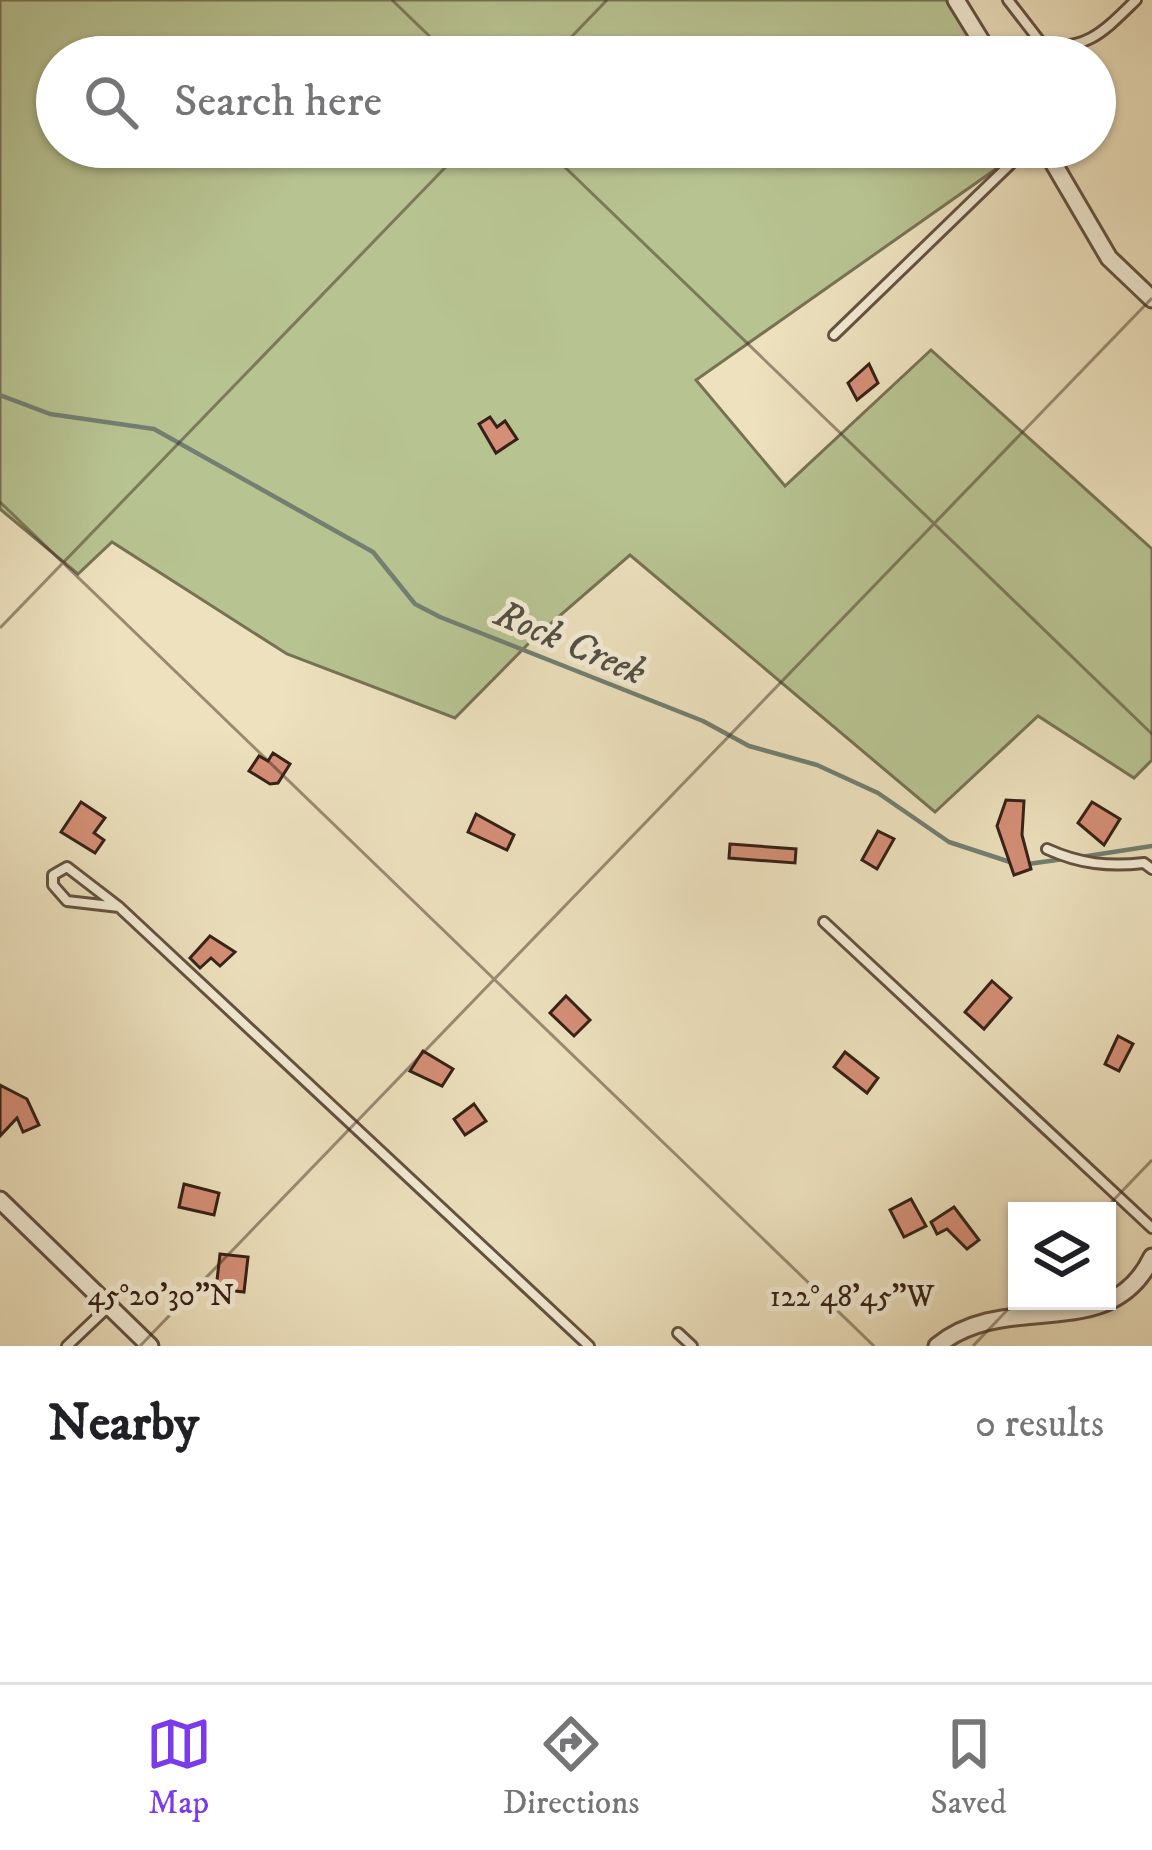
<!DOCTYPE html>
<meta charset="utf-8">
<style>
:root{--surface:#fff;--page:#f6f6f6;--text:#202124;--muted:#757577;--line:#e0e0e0;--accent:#7c3aed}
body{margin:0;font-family:"IM FELL DW Pica",serif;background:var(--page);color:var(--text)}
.controls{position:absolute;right:36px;bottom:36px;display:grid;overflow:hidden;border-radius:0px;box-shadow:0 3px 9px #0004}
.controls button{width:108px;height:108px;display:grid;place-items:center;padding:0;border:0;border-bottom:3px solid var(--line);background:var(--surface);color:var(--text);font:60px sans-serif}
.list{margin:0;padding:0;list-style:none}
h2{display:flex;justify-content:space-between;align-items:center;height:156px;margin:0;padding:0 48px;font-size:51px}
h2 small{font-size:39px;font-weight:400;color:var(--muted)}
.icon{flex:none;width:66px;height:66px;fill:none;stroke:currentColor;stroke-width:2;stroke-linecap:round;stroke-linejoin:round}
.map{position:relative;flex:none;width:1152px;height:1346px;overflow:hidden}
.search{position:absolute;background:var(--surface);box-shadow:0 3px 9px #0004;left:36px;right:36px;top:36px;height:132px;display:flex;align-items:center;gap:30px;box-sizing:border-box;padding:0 42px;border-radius:66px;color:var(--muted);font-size:45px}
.sheet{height:336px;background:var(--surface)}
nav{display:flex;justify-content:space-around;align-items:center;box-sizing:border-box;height:168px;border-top:3px solid var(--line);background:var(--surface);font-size:33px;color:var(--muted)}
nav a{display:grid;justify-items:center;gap:6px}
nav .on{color:var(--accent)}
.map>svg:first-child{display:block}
.green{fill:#b8c392;stroke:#777254;stroke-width:3}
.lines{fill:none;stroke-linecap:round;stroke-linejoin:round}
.stream{stroke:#727f71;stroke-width:4.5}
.building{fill:#d58f77;stroke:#362117;stroke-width:3}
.lane-casing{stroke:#645141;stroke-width:14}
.street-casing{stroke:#645141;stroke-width:21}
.lane{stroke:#f3ecd5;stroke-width:8}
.street{stroke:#f3ecd5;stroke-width:15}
.ticks{fill:none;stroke:#362117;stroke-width:3;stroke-opacity:0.45}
.labels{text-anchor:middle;stroke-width:10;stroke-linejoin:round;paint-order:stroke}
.water-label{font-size:39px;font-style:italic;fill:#545044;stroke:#f3ecd5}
.ticks-label{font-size:30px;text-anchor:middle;fill:#362117;stroke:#f3ecd5;stroke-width:10;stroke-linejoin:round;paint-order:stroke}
</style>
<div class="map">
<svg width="1152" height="1346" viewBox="0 0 1152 1346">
<rect width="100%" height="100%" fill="#ede1be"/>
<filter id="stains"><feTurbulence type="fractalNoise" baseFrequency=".00167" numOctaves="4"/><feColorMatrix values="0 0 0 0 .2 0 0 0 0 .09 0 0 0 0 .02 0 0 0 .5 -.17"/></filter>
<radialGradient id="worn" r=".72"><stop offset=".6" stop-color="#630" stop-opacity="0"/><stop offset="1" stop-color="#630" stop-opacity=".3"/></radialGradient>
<path class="green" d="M0,0H946L971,29L978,57H57V147H999L1003,164L696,380L785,486L931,350L1152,549V760L1134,778L1038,716L935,812L630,555L535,637L455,718L287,654L112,542L78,574L0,509Z"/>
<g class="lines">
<g class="stream">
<path d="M0,395L50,414L154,429L373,552L415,604L440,617L703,721L749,746L817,765L878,793L949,842L1010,862"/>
<path d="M1081,857L1152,846"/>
<path d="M1028,864L1064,859"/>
</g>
</g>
<g class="building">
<path d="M869,364L878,383L857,400L848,383Z"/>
<path d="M490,417L497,427L505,421L517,439L496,453L479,424Z"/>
<path d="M273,753L290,764L278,783L270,784L249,771L259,756L268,761Z"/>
<path d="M1006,800L1024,801L1022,835L1031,869L1014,875L997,826Z"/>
<path d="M81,802L105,818L94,833L104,840L95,853L61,832Z"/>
<path d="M1092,802L1120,819L1104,845L1078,823Z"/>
<path d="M476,814L514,835L507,850L468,832Z"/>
<path d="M878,831L894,839L877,869L862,860Z"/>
<path d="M730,844L796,849L795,863L729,858Z"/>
<path d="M210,936L235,952L220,966L211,958L200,968L190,958Z"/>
<path d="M992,981L1011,998L984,1029L965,1012Z"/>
<path d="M566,996L590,1020L574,1036L550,1013Z"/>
<path d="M1118,1036L1133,1044L1119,1071L1105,1064Z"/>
<path d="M423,1051L453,1069L442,1086L410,1071Z"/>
<path d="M845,1052L878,1078L867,1093L834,1067Z"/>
<path d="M0,1085L27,1099L39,1125L23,1132L17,1118L0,1136Z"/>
<path d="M474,1104L486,1121L465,1135L454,1119Z"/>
<path d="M184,1184L219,1193L214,1215L179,1207Z"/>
<path d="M911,1199L926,1226L904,1237L890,1210Z"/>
<path d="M954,1207L979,1240L967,1249L947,1229L937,1234L931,1222Z"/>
<path d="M220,1254L248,1257L244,1292L216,1289Z"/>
</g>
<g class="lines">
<g class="lane-casing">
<g id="lane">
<path d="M1008,0L1042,44C1086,53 1106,29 1136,0"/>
<path d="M834,335L1028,147"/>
<path d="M1047,849C1080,864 1109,867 1144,863L1152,869"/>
<path d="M119,907L67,901L53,885V875L67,867L119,907L589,1346"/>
<path d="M824,922L1152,1228"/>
<path d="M678,1333L692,1346"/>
<path d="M67,1346L108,1307"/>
</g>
</g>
<g class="street-casing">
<g id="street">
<path d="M956,0L991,57"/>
<path d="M1044,147L1109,258L1152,299"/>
<path d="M0,1200L150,1346"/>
<path d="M937,1346C1008,1288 1110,1346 1152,1257"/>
</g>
</g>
<use href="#lane" class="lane"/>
<use href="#street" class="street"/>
</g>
<path class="ticks" d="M392,0L451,57M552,57L607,0M544,147L1152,734M0,502L874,1346M0,628L465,147M1103,1211L1152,1160M140,1346L1152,298M973,1346L1017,1300"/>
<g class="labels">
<g class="water-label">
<text transform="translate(571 641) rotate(23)" y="14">Rock Creek</text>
</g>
</g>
<g class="ticks-label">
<text x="161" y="1305">45°20'30"N</text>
<text x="852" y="1306">122°48'45"W</text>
</g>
<rect width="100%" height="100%" filter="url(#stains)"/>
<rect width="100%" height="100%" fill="url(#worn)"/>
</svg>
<div class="controls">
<button><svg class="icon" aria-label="layers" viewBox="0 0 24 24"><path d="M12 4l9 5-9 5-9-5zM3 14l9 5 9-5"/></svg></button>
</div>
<div class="search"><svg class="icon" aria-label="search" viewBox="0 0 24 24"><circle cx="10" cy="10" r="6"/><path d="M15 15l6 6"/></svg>Search here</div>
</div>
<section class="sheet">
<h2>Nearby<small>0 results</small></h2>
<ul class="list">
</ul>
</section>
<nav>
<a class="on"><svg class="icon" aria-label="map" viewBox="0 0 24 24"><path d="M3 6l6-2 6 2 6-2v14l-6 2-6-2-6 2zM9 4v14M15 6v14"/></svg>Map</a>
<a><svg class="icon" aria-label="directions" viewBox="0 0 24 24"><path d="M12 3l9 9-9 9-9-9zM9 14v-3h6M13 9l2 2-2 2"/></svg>Directions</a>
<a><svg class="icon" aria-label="saved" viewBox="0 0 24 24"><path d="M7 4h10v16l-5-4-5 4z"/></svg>Saved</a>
</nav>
